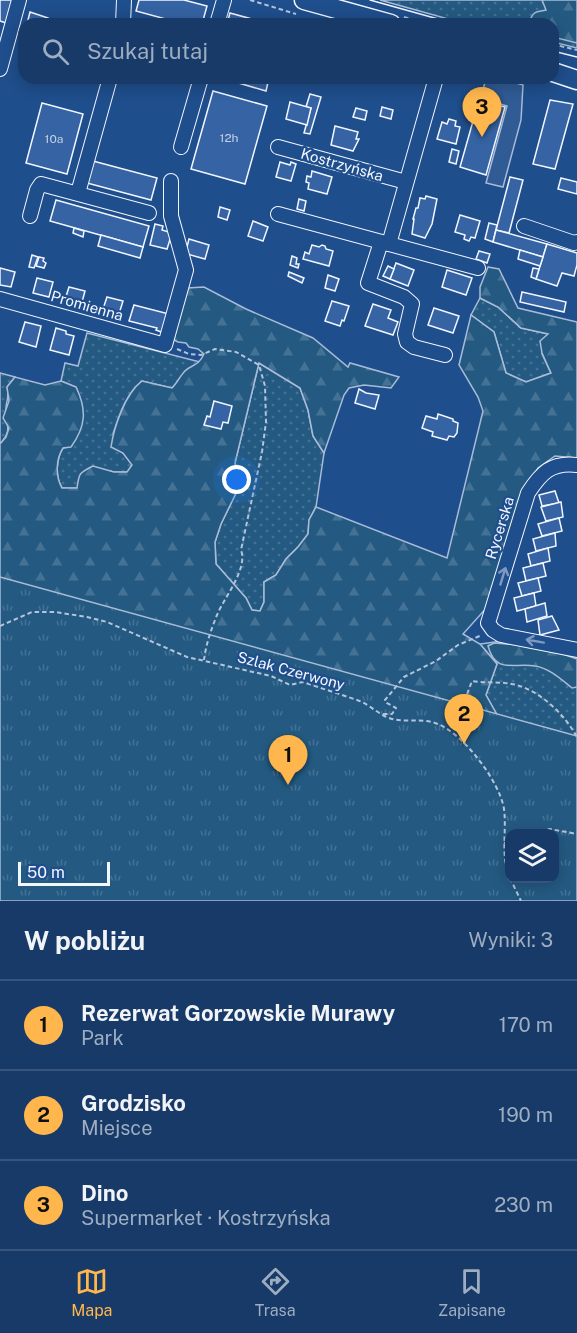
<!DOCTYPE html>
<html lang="pl">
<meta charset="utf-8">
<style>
:root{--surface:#173a69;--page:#244571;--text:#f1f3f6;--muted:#9eadc0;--line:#36547d;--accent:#ffb74d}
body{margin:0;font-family:"Public Sans",sans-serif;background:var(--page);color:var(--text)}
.controls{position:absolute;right:18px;bottom:18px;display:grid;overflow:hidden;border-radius:12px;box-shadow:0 3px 15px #0003}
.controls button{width:54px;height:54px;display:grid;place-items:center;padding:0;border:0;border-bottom:2px solid var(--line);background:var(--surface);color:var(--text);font:30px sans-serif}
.scale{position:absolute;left:18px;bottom:15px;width:92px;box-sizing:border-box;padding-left:6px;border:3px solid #f2f6ff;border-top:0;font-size:16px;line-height:21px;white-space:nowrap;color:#f2f6ff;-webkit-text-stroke:4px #1f4e8c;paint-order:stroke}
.you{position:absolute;left:237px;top:480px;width:21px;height:21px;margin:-15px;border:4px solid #fff;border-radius:50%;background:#1a73e8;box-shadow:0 0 0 9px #1a73e833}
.badge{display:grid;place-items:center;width:39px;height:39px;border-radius:50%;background:var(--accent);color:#111;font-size:20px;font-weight:700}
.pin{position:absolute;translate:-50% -50px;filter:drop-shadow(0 2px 3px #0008)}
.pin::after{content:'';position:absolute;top:32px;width:21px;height:18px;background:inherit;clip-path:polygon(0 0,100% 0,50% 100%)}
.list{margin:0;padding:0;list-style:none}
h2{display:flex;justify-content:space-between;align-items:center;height:78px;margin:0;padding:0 24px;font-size:26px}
h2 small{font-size:20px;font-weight:400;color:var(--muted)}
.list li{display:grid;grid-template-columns:39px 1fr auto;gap:18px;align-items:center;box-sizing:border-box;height:90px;padding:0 24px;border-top:2px solid var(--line)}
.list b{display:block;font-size:22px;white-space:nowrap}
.list p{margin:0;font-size:20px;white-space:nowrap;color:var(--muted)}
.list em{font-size:20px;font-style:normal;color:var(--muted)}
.icon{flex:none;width:33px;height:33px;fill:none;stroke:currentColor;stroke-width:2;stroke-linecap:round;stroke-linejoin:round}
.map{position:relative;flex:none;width:577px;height:901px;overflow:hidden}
.search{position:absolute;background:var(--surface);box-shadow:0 3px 15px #0003;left:18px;right:18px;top:18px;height:66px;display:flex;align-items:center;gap:15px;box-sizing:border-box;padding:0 21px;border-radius:18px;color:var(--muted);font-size:22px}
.sheet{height:348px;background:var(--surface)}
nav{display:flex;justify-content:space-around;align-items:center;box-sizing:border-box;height:84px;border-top:2px solid var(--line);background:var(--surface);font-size:16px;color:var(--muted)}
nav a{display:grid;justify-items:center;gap:3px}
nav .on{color:var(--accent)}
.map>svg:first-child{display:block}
.grass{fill:url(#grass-dots);stroke:#a8bbd7;stroke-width:1.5;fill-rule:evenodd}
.forest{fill:url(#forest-firs);stroke:#a8bbd7;stroke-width:1.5}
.park{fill:url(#park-tufts);stroke:#a8bbd7;stroke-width:1.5;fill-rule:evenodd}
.parking{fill:#305b95;stroke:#a8bbd7;stroke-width:1.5}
.building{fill:#3563a3;stroke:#f2f6ff;stroke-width:1.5}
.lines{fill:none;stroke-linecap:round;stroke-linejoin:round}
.minor-casing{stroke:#f2f6ff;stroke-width:16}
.major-casing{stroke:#f2f6ff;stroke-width:21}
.path{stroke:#b3c4dc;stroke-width:2;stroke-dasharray:4.5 3;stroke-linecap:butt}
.minor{stroke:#1f4e8c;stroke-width:14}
.major{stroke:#1f4e8c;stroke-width:18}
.tram{stroke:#f2f6ff;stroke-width:1.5}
.oneway{stroke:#7e9ac0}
.labels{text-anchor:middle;stroke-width:4.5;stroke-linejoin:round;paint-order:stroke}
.number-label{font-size:12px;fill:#c3d1e8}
.street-label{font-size:15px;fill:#f2f6ff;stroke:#1f4e8c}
</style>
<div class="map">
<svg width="577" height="901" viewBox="0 0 577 901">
<defs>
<pattern id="grass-dots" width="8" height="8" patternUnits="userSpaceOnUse" patternTransform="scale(1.5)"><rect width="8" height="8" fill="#245a82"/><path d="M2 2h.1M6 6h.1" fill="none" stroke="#447295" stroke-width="1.8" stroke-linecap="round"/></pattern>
<pattern id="forest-firs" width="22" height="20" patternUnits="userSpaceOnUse" patternTransform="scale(1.5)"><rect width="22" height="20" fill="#245a82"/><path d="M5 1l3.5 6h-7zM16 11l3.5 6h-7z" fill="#447295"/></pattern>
<pattern id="park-tufts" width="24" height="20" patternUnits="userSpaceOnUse" patternTransform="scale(1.5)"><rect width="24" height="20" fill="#245a82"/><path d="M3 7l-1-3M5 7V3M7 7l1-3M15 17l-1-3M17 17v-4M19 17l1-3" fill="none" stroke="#447295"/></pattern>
</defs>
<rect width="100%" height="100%" fill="#1f4e8c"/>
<g class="grass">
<path d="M380,0H577V48L553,42V24H466Z"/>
<path d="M480,298L498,307L521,328L549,334L542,354L551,373L526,382L506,373L494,332L471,315Z"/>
<path d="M87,333L200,362L185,371L180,380L172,388L142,381C126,393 119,416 113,434L123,453L132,464L128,472H114L98,469L78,488H62C55,476 56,459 63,448L71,446C85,427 86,409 76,387L61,381L65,363L78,366Z"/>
<path d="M259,363L300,388L308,410L313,436L324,453L316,507L309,520L308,534L298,547L286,559L276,575L264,582V602L260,611L252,610L246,598L216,564L215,542L221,524L239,487L235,463Z"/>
<path d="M0,373L15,377L7,387C10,399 5,402 6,412C7,427 12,430 0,444Z"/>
<path d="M509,640L577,654V750L550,819L577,901H430L501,722L486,695L497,664L480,644ZM510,834H554V878H510Z"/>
</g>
<g class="forest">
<path d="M542,0H577V43L553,37V24H534L531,18C534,10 539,12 546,10Z"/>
<path d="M488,267L499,269L518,308L577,322V458L555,456L538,468L517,508L490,604L463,634L480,644L497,664L486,695L501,722L0,901V444L6,437L9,428L3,418L9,401L7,387L15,377L45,385L61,381L76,387C87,410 86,426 71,447L63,448C56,459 55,476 62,488H77C79,473 79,473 93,466L114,472H127L132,465L123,453L111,447C114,427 125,394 142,381L172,388C177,383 180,376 185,371C192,364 198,367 204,354L198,349L189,347L186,343L178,342L170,338L187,288L204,287L246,309L313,338L348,367L350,363L399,377L391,388L364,385L349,388L344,395L324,453L313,436L308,410L300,388L259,363L235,463L239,487L221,524L215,542L216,564L246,598L252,610L260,611L264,602V582L276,575L286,559L298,547L308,534L309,520L316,507L447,558L483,411L478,397L459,365L471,315L494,332L506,373L526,382L551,373L542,353L540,341L548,334L521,328L498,307L480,298V287Z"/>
<path d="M494,643L522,645L560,653L577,659V687L572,688C562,680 549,668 535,666C514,662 496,675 488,646Z"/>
</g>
<path class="park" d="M0,577L577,736V901H0ZM510,834H554V878H510Z"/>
<path class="parking" d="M486,78H500L523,85L521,120L503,187L486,183L507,106L481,98Z"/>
<g class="building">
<path d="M0,0H13L6,23L0,21Z"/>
<path d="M139,0H184L207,6L202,24H184L136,11Z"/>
<path d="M30,12L48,18L46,24H27Z"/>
<path d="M230,13L270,24H227Z"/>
<path d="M236,78H269L266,91L235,82Z"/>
<path d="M213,91L267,106L245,184L191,169Z"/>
<path d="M310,94L321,97L310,134L304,133L311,108L306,107Z"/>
<path d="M479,100L505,107L486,175L460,167Z"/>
<path d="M550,100L573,104L555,169L533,164Z"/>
<path d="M290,102L311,108L307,125L286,119Z"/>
<path d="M42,103L83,114L67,174L26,163Z"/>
<path d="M382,107L393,110L391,119L380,116Z"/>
<path d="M356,108L367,111L365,120L353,117Z"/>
<path d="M449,119L456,121L455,126L460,127L456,144L437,139L442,122L447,124Z"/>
<path d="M335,126L358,132L356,139H359L353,151L331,145Z"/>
<path d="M452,149L459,151L456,164L449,162Z"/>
<path d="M93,161L157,178L151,200L87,183Z"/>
<path d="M280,162L290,165L291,162L296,164L291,181L276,177Z"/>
<path d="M312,171L332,177L327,194L308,189L309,183L306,182L307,176L311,177Z"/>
<path d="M510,177L523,180L509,233L496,230Z"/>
<path d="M561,178L577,182V194L558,189Z"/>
<path d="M426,196L437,199L432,224L425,238L412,234L414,219H413L416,208H418L420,198L425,199Z"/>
<path d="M299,199L306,201L304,211L297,209Z"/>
<path d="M56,200L149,226L143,247L50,221Z"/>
<path d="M220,207L230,210L227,220L218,217Z"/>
<path d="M460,215L480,221L475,238L471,237L469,241L464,239L465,235L455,232Z"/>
<path d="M253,221L268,227L263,241L248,236Z"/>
<path d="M489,223L497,225L493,242L485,239Z"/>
<path d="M155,224L163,226L162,230L172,233L167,249L150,245Z"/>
<path d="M74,228L84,231L83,237L73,233Z"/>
<path d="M496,230L547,244L543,257L493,242Z"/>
<path d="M101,235L143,247L140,258L98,246Z"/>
<path d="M189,239L209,245L205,259L187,254L186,251Z"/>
<path d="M547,244L577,253V265L574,276L562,273L557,286L536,279Z"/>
<path d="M312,245L319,247L322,245L325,246L326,249L333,251L329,266L303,259L305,252L309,254Z"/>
<path d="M520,250L543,257L540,266L518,259Z"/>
<path d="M479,251L490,254L487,263L476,259Z"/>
<path d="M32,255L38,257L34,268L29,267Z"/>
<path d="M292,256L297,258L296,264H299L298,268L290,265Z"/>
<path d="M39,257L44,258L43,261L46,263L44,268L36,266Z"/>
<path d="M396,263L414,270L408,286L390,279Z"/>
<path d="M388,266L394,269L390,279L383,276Z"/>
<path d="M0,268L15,272L11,287L0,285Z"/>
<path d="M533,268L539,269L536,279L531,277Z"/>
<path d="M447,270L472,278L466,295L442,287Z"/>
<path d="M289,272L304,278L302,283L288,276Z"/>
<path d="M328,275L339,279L335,291L325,288Z"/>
<path d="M37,278L53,282L49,297L33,293Z"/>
<path d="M69,287L85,291L81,306L64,303Z"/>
<path d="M522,292L566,302L564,312L520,302Z"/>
<path d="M107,297L123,301L118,317L102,312Z"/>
<path d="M332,301L349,306L344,321L342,320L340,326L325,321Z"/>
<path d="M373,304L391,310L388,318L398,322L393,335L365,326Z"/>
<path d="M134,305L169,314L164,333L156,330L157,328L129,321Z"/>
<path d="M434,308L459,316L453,333L428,325Z"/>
<path d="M25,322L41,326L36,347L19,342Z"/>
<path d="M56,328L66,331V334L74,336L69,355L50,350Z"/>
<path d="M359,389L366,393L379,395L375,409L355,403Z"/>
<path d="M214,401L232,406L228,423L223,422L221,429L204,425L207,416L210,417Z"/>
<path d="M438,414L453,419V421L458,423L457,433L454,437L449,436L447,440L432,436L433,432L422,428L426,416L437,419Z"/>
<path d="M555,491L559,503L542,506L539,495Z"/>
<path d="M561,502L563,517L546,521L541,507Z"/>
<path d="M559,518L562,531L542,536L538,524Z"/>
<path d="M555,533L556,546L536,551L533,539Z"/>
<path d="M548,548L550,561L531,566L528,554Z"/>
<path d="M543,563L546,576L526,581L523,568Z"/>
<path d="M538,578L541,591L522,596L518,583Z"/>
<path d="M534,593L536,606L517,611L514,598Z"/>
<path d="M545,603L547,616L527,622L525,609Z"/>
<path d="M552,616L559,630L540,635L538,620Z"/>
</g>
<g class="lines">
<g class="minor-casing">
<g id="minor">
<path d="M123,24L124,0"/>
<path d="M217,24L224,0"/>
<path d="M0,69L19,0"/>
<path d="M181,147L201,78"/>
<path d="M278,147L406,182"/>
<path d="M78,193L110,78"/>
<path d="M278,214L478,268"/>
<path d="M30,216L37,190L41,184L149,213"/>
<path d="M524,226L574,243L577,242"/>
<path d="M381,242L368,283L404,297L412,304L405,334L407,342L414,347L445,355"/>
<path d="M389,244L436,78"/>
<path d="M0,299L165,345L186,270L171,216V181"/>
<path d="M577,465C551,462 541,473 528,493L488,623L493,630L501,635L577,650"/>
</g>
</g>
<g class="major-casing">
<g id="major">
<path d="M304,0L391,24"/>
<path d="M553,72L577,80"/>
</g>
</g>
<g class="path">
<path d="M250,0L296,14"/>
<path d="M404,17L431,24"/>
<path d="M553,47L556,45L577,50"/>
<path d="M529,78L542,82"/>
<path d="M177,349L189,354L201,355L215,349L236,352L259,365L265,386L266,422L262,452L241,550C248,569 225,596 217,615C211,630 206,644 204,660"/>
<path d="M0,626L32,612H55L87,617L107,622L187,657L271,676L290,685L303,682L357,700C369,704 378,714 389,718C403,723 420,718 435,723C462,731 500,782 504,809C507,832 500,856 510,877"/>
<path d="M383,714H392L396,708L385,702V700L404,677L436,661L458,645L482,635"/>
<path d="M464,744L469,719L463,705L472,681C484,683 494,682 505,683C535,685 563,712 577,737"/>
<path d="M533,834L550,829L577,834"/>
<path d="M504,843L510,841"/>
<path d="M510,878L521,901"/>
</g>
<use href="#minor" class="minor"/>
<use href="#major" class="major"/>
<g class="tram">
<path d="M370,0L456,24"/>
<path d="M553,51L577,57"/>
</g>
</g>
<defs><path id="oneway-shaft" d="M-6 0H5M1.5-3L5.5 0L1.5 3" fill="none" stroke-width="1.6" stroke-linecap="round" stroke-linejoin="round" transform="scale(1.5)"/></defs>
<g class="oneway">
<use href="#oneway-shaft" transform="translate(503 576) rotate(-73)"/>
<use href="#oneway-shaft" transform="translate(535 641) rotate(-170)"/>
</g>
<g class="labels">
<g class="number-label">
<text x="229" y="142">12h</text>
<text x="54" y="143">10a</text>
</g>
<g class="street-label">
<text transform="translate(342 165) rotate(16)" y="5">Kostrzyńska</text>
<text transform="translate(87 306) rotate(16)" y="5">Promienna</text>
<text transform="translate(500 528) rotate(-73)" y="5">Rycerska</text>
<text transform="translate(291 671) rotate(15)" y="5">Szlak Czerwony</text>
</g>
</g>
</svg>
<div class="controls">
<button><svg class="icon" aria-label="layers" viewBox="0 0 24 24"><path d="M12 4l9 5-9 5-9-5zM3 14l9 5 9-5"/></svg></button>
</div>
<div class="scale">50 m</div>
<div class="you"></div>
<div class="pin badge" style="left:288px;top:785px">1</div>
<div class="pin badge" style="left:464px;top:744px">2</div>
<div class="pin badge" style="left:482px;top:137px">3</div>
<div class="search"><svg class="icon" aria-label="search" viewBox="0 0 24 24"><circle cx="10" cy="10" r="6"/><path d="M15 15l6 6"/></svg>Szukaj tutaj</div>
</div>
<section class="sheet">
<h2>W pobliżu<small>Wyniki: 3</small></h2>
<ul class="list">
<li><span class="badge">1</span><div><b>Rezerwat Gorzowskie Murawy</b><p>Park</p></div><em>170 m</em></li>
<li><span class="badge">2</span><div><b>Grodzisko</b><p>Miejsce</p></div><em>190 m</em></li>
<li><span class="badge">3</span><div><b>Dino</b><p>Supermarket · Kostrzyńska</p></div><em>230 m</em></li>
</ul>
</section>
<nav>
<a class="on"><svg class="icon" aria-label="map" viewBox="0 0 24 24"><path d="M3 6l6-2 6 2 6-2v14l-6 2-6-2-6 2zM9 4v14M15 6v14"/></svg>Mapa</a>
<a><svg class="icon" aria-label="directions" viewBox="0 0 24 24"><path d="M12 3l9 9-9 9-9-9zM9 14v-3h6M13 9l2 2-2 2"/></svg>Trasa</a>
<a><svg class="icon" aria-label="saved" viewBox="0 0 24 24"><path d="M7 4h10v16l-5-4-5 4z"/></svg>Zapisane</a>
</nav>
